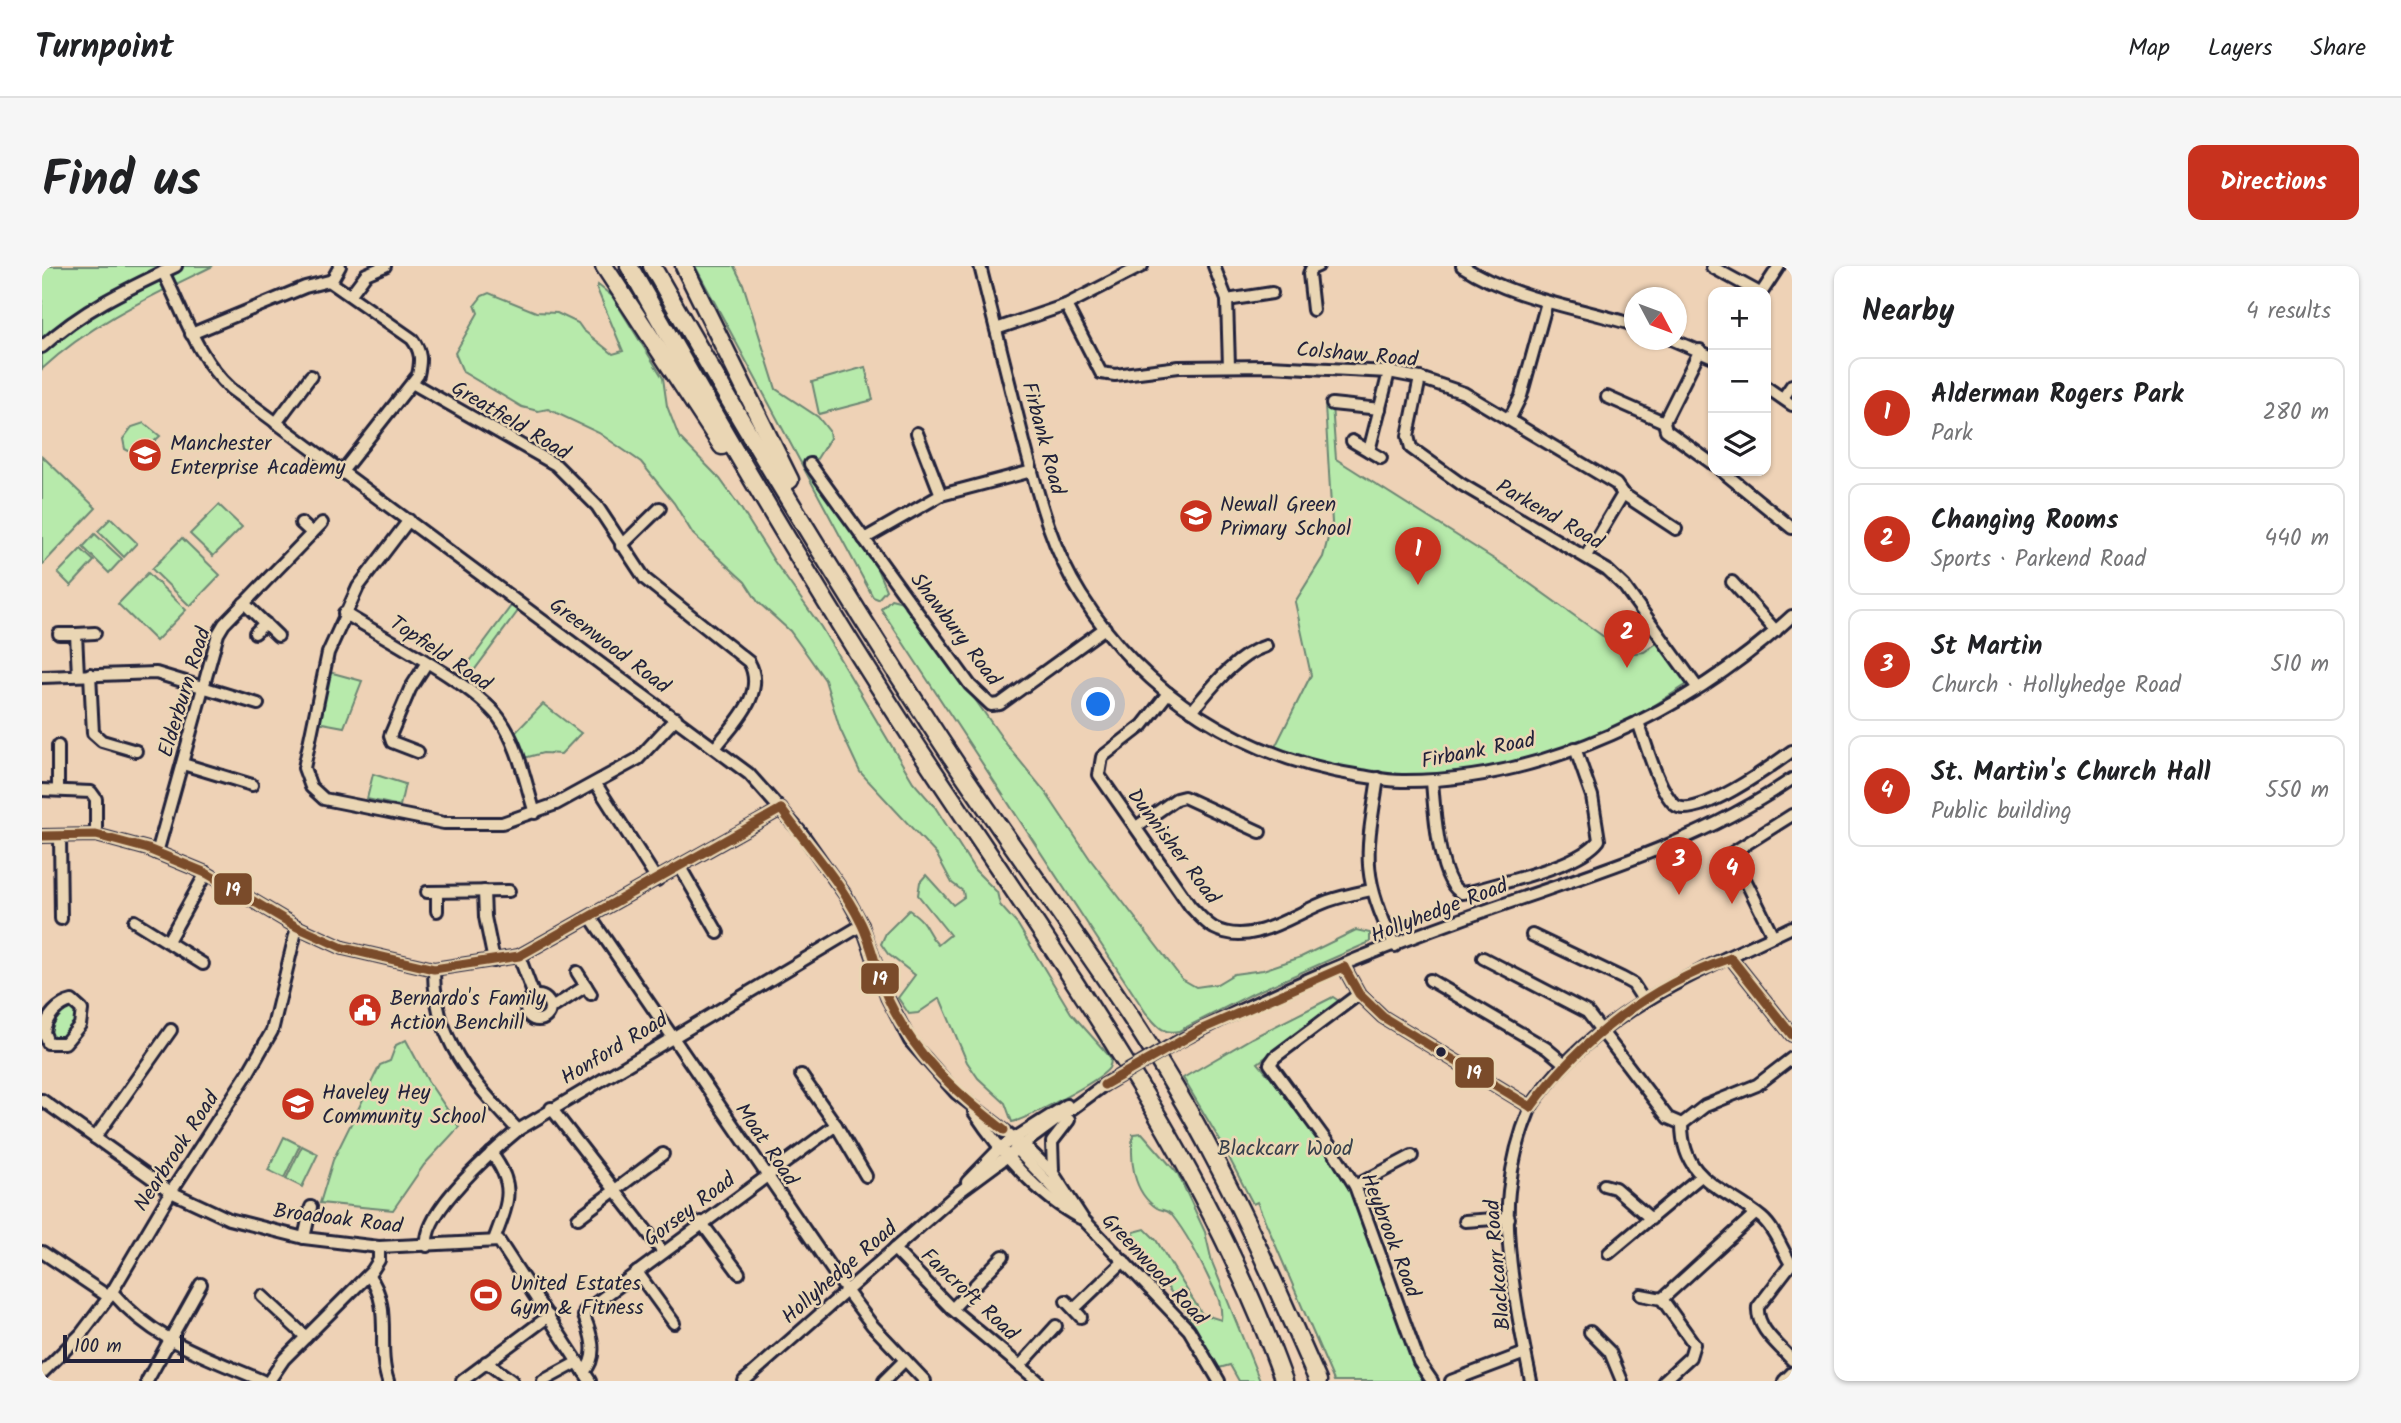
<!DOCTYPE html>
<meta charset="utf-8">
<style>
:root{--surface:#fff;--page:#f6f6f6;--text:#202124;--muted:#757577;--line:#e0e0e0;--accent:#c8321e}
body{margin:0;font-family:Kalam,sans-serif;background:var(--page);color:var(--text)}
.controls{position:absolute;right:21px;top:21px;display:grid;overflow:hidden;border-radius:14px;box-shadow:0 2px 5px #0004}
.controls button{width:63px;height:63px;display:grid;place-items:center;padding:0;border:0;border-bottom:2px solid var(--line);background:var(--surface);color:var(--text);font:35px sans-serif}
.compass{position:absolute;left:1582px;top:21px;width:63px;height:63px;border-radius:50%;background:var(--surface);box-shadow:0 2px 5px #0004;rotate:131deg}
.scale{position:absolute;left:21px;bottom:18px;width:121px;box-sizing:border-box;padding-left:7px;border:4px solid #22223b;border-top:0;font-size:19px;line-height:24px;white-space:nowrap;color:#22223b;-webkit-text-stroke:5px #ead6b4;paint-order:stroke}
.you{position:absolute;left:1057px;top:439px;width:24px;height:24px;margin:-18px;border:5px solid #fff;border-radius:50%;background:#1a73e8;box-shadow:0 0 0 10px #1a73e833}
.badge{display:grid;place-items:center;width:46px;height:46px;border-radius:50%;background:var(--accent);color:#fff;font-size:23px;font-weight:700}
.pin{position:absolute;translate:-50% -58px;filter:drop-shadow(0 2px 4px #0008)}
.pin::after{content:'';position:absolute;top:37px;width:24px;height:21px;background:inherit;clip-path:polygon(0 0,100% 0,50% 100%)}
.list{margin:0;padding:0;list-style:none}
h2{display:flex;justify-content:space-between;align-items:center;height:91px;margin:0;padding:0 28px;font-size:30px}
h2 small{font-size:23px;font-weight:400;color:var(--muted)}
.list li{display:grid;grid-template-columns:46px 1fr auto;gap:21px;align-items:center;box-sizing:border-box;height:112px;margin:0 14px 14px;padding:0 14px;border:2px solid var(--line);border-radius:14px}
.list b{display:block;font-size:26px;white-space:nowrap}
.list p{margin:0;font-size:23px;white-space:nowrap;color:var(--muted)}
.list em{font-size:23px;font-style:normal;color:var(--muted)}
.icon{flex:none;width:38px;height:38px;fill:none;stroke:currentColor;stroke-width:2;stroke-linecap:round;stroke-linejoin:round}
.map{position:relative;flex:none;width:1750px;height:1115px;overflow:hidden;border-radius:14px}
header{display:flex;align-items:center;gap:42px;box-sizing:border-box;height:98px;padding:0 35px;background:var(--surface);border-bottom:2px solid var(--line)}
header strong{font-size:33px}
nav{display:flex;gap:38px;margin-inline-start:auto;font-size:24px}
.intro{display:flex;align-items:center;justify-content:space-between;box-sizing:border-box;height:168px;padding:0 42px}
h1{margin:0;font-size:49px}
.button{padding:18px 32px;border-radius:14px;background:var(--accent);color:#fff;font-size:24px;font-weight:700}
main{display:flex;gap:42px;padding:0 42px}
aside{flex:1;background:var(--surface);border-radius:14px;box-shadow:0 2px 5px #0004}
.map>svg:first-child{display:block}
.green{fill:#b7eaab;stroke:#6c8673;stroke-width:2}
.lines{fill:none;stroke-linecap:round;stroke-linejoin:round}
.minor-casing{stroke:#22223b;stroke-width:16}
.highway-casing{stroke:#22223b;stroke-width:21}
.minor{stroke:#ead6b4;stroke-width:10}
.highway{stroke:#ead6b4;stroke-width:16}
.minor-bridge-casing{stroke:#22223b;stroke-width:16;stroke-linecap:butt}
.minor-bridge{stroke:#ead6b4;stroke-width:10}
.bus-1-casing{stroke:#ead6b4;stroke-width:14}
.bus-1{stroke:#7a4b2a;stroke-width:9}
.bus-dot{fill:#22223b;stroke:#ead6b4;stroke-width:2.5}
.labels{text-anchor:middle;stroke-width:5;stroke-linejoin:round;paint-order:stroke}
.street-label{font-size:21px;fill:#22223b;stroke:#ead6b4}
.poi-label{font-size:21px;fill:#22223b;stroke:#ead6b4;text-anchor:start}
.park-label{font-size:21px;fill:#38404c;stroke:#ead6b4}
.line-badge{stroke:#ead6b4;stroke-width:2.5}
.badge-label{font-size:19px;text-anchor:middle;font-weight:bold;fill:#fff}
</style>
<header>
<strong>Turnpoint</strong>
<nav><a>Map</a><a>Layers</a><a>Share</a></nav>
</header>
<div class="intro"><h1>Find us</h1><a class="button">Directions</a></div>
<main>
<div class="map">
<svg width="1750" height="1115" viewBox="0 0 1750 1115">
<rect width="100%" height="100%" fill="#eed2b6"/>
<filter id="ink" filterUnits="userSpaceOnUse"><feTurbulence type="fractalNoise" baseFrequency=".0143" numOctaves="2"/><feDisplacementMap in="SourceGraphic" scale="14" xChannelSelector="R" yChannelSelector="G"/><feConvolveMatrix kernelMatrix="1 2 1 2 8 2 1 2 1" color-interpolation-filters="sRGB"/></filter>
<g filter="url(#ink)">
<g class="green">
<path d="M0,0H171C110,30 51,56 0,103Z"/>
<path d="M653,0H692L701,18L734,123L776,151L787,165L788,172L771,199L828,286L844,324L836,333L831,331Z"/>
<path d="M556,19L570,30L621,112L625,140L637,171L678,213L698,241L732,295L779,361L871,516L893,541L933,604L955,626L958,639L976,659L1029,747L1069,792C1069,795 1068,800 1067,802C1059,814 985,853 970,856L963,837L936,812L925,796L898,732L876,747L867,748L856,732L873,709L846,688L839,678L844,667L867,644C888,658 882,664 896,679L908,669L876,629L878,616L884,609L911,639L922,631L921,625L910,617L895,589L818,506L798,463L783,414L764,387L748,365L716,336L703,316L651,268L632,237L599,196L557,167L506,143L496,145L480,141L421,106L413,87L436,47L433,39L440,30L447,27L494,46L515,47L536,57L541,64L571,88L581,85L555,23Z"/>
<path d="M823,101L831,134L777,148L770,116Z"/>
<path d="M1283,139H1290L1294,193L1466,302L1562,371L1592,387L1602,386L1618,375L1647,417C1629,428 1611,442 1592,451C1518,488 1425,516 1340,511C1305,508 1266,494 1231,485L1269,409L1253,336L1281,291L1290,257Z"/>
<path d="M102,157L118,170L96,190L83,183L81,173L90,161Z"/>
<path d="M0,190L54,242L1,298L0,297Z"/>
<path d="M177,239L200,261L171,290L148,268Z"/>
<path d="M69,252L95,277L82,291L56,265Z"/>
<path d="M53,268L80,293L67,307L41,281Z"/>
<path d="M140,272L178,309L148,340L110,303Z"/>
<path d="M39,283L52,295L29,320L16,307Z"/>
<path d="M106,307L144,344L114,375L76,338Z"/>
<path d="M849,333L861,336L880,358L965,479L1004,527L1048,593L1140,713L1154,721L1175,718L1192,708L1221,704L1259,691L1314,664L1328,667V676L1212,727L1137,765C1120,769 1115,759 1104,747L839,343Z"/>
<path d="M472,336L479,341L422,418L415,413Z"/>
<path d="M287,406L320,415L302,461L275,456Z"/>
<path d="M501,438L539,467L519,488L501,487L482,492L472,468Z"/>
<path d="M331,508L363,518L358,540L325,533Z"/>
<path d="M1291,731L1297,735L1303,732L1216,797L1226,809L1232,808L1306,913L1304,917L1311,927L1373,1095L1384,1115H1292L1215,936L1211,938L1180,878L1141,812L1210,772Z"/>
<path d="M31,741L35,744L36,757L22,775L7,773C7,758 15,744 31,741Z"/>
<path d="M364,774L386,815L417,861L382,899L351,944L278,937L291,894L338,799L348,795L354,779Z"/>
<path d="M1100,867L1136,908L1163,966L1170,996L1218,1115H1197L1188,1099L1177,1102L1142,1042L1093,981L1092,966L1103,963L1114,974L1160,1048L1179,1054C1181,1038 1174,1027 1167,1013C1156,990 1145,968 1129,948C1124,943 1120,945 1115,942C1090,926 1088,893 1091,868Z"/>
<path d="M242,871L258,879L242,912L226,904Z"/>
<path d="M260,880L276,888L260,921L244,913Z"/>
</g>
<g class="lines">
<g class="minor-casing">
<g id="minor">
<path d="M938,0C953,59 967,117 982,176C996,228 1009,282 1039,329C1103,430 1201,492 1319,510C1332,512 1346,515 1360,515C1501,516 1647,445 1750,350"/>
<path d="M1172,0L1185,34L1187,100"/>
<path d="M1420,0C1471,33 1535,41 1592,59"/>
<path d="M1670,1L1716,26"/>
<path d="M121,6C142,47 155,92 189,123L707,508L761,569L804,630L820,659L845,731L868,775L914,827L985,882L1011,907L1041,953L1147,1064L1177,1115"/>
<path d="M289,16L298,0"/>
<path d="M1720,26L1737,0"/>
<path d="M309,28L324,8L343,0"/>
<path d="M1185,34L1230,27"/>
<path d="M1024,39L1059,107L1073,109L1137,101L1227,100L1347,106L1378,112L1422,127L1574,218L1581,228L1544,290"/>
<path d="M1271,44L1267,8L1269,3L1276,0"/>
<path d="M954,63L1024,39L1100,0"/>
<path d="M149,68L263,21L287,15L370,73C380,86 379,95 376,109L299,207"/>
<path d="M1631,74L1671,91"/>
<path d="M0,81C40,44 85,23 134,0"/>
<path d="M1658,84L1622,156L1624,164L1671,198"/>
<path d="M1378,112L1366,170L1369,182L1419,218L1565,304L1582,320L1655,421"/>
<path d="M370,117L514,199L555,240L603,313L707,396C725,428 692,457 674,481"/>
<path d="M1724,121L1750,139"/>
<path d="M1565,131L1622,156"/>
<path d="M1741,132L1750,119"/>
<path d="M1290,138L1338,143"/>
<path d="M1468,152L1479,130L1505,36"/>
<path d="M234,157L269,110"/>
<path d="M875,167L899,229"/>
<path d="M1310,175L1339,192"/>
<path d="M1327,185L1347,106"/>
<path d="M768,198L928,419L949,439L958,438L1063,362"/>
<path d="M1680,205L1750,262"/>
<path d="M1581,228L1634,263"/>
<path d="M367,254L316,321L286,387L262,502L269,521L282,533L402,557H460L514,538L596,493L634,452"/>
<path d="M259,257L270,267"/>
<path d="M822,273L899,229L990,205"/>
<path d="M579,280L618,242"/>
<path d="M1690,316L1734,365"/>
<path d="M202,337L236,370"/>
<path d="M302,347C341,371 432,418 457,452C477,479 483,516 493,547"/>
<path d="M213,367L223,357"/>
<path d="M17,368H34"/>
<path d="M48,408L51,467L60,475L94,485"/>
<path d="M36,409L34,368L53,367"/>
<path d="M0,411L114,407L216,438"/>
<path d="M1126,427L1101,459L1060,491L1057,509L1148,640C1155,647 1163,657 1172,662C1210,682 1252,647 1286,635C1300,630 1315,627 1329,624"/>
<path d="M1150,445C1169,422 1194,389 1224,380"/>
<path d="M1596,456C1604,477 1616,524 1633,539C1652,556 1731,499 1750,485"/>
<path d="M16,480V523"/>
<path d="M376,486L350,476L348,470L368,423L384,398"/>
<path d="M141,498L210,519"/>
<path d="M1336,512C1324,589 1318,607 1353,680"/>
<path d="M1390,515C1392,539 1396,618 1420,627L1432,625C1464,615 1538,600 1557,574L1550,530L1533,482"/>
<path d="M554,518L615,614"/>
<path d="M0,524L49,526L54,533V569"/>
<path d="M1094,561L1134,533L1142,531L1218,566"/>
<path d="M0,570L54,569L106,583L164,607L255,661L301,682L392,703L477,690L739,543"/>
<path d="M18,570L19,653"/>
<path d="M115,587L176,368L182,358L280,257"/>
<path d="M638,601L676,667"/>
<path d="M442,625L443,651L452,695"/>
<path d="M385,626L467,625"/>
<path d="M395,626V645"/>
<path d="M549,652L806,1027L830,1059L883,1115"/>
<path d="M92,655L161,698"/>
<path d="M1490,669L1580,712L1591,718L1602,735"/>
<path d="M1731,670L1690,587L1750,549"/>
<path d="M126,675L164,607"/>
<path d="M477,690L492,730"/>
<path d="M1441,692L1545,746L1626,852L1640,858"/>
<path d="M1689,692L1750,769"/>
<path d="M1302,701L1317,728L1341,751L1489,841"/>
<path d="M392,703C391,773 431,816 476,864"/>
<path d="M535,706L549,728"/>
<path d="M1388,714L1504,782L1523,798"/>
<path d="M1317,728L1233,791L1228,798L1288,880L1313,920L1377,1096L1390,1115"/>
<circle cx="496" cy="742" r="12"/>
<path d="M30,735L40,744L38,759L23,777H6L2,766C4,751 16,738 30,735Z"/>
<path d="M508,739L513,740L544,720"/>
<path d="M1134,777C1224,729 1322,688 1417,654C1532,612 1648,583 1750,513"/>
<path d="M759,809L794,859L824,910"/>
<path d="M0,834L129,926L187,953L262,972L337,981L457,975L548,1115"/>
<path d="M509,842L621,986"/>
<path d="M932,846C958,885 996,930 1038,952"/>
<path d="M1640,858C1640,916 1682,921 1720,952C1733,963 1740,984 1749,998L1716,1041C1714,1062 1737,1079 1750,1094"/>
<path d="M1640,858L1663,840L1715,819L1750,792"/>
<path d="M53,872L129,764"/>
<path d="M973,882L1025,936"/>
<path d="M449,887C475,920 466,937 452,974"/>
<path d="M1011,904L1010,876L1027,854"/>
<path d="M925,916L959,881L1025,839"/>
<path d="M1562,919L1573,922L1609,953"/>
<path d="M1313,920L1370,890"/>
<path d="M536,952L621,888"/>
<path d="M1423,955L1467,952"/>
<path d="M659,956L697,1007"/>
<path d="M262,972L269,941"/>
<path d="M385,980C380,946 452,884 476,864L820,659"/>
<path d="M852,983L910,1043L996,1115"/>
<path d="M0,986L67,1031"/>
<path d="M1567,987L1659,910"/>
<path d="M595,1006L632,1057"/>
<path d="M327,1010C351,1041 334,1080 346,1115"/>
<path d="M70,1026C112,1075 163,1090 221,1115"/>
<path d="M1599,1029L1620,1033"/>
<path d="M220,1030L264,1071"/>
<path d="M1024,1035L1039,1051"/>
<path d="M910,1043L961,990"/>
<path d="M1032,1043L1082,995"/>
<path d="M1548,1066L1568,1086L1580,1115"/>
<path d="M444,1096L470,1115"/>
<path d="M978,1100L1014,1060"/>
<path d="M542,1106C557,1090 549,1067 542,1050L543,1045L794,859"/>
<path d="M0,1107L39,1068L67,1031L129,926L206,807L230,765L255,661"/>
<path d="M105,1115L159,1018"/>
<path d="M227,1115L242,1093L330,1005L337,994V981"/>
<path d="M420,1115L507,1050"/>
<path d="M501,1115L536,1096"/>
<path d="M702,1115L917,926L1062,819"/>
<path d="M842,1115L863,1094"/>
<path d="M1409,1115L1483,1087"/>
<path d="M1489,1115C1478,1064 1461,976 1467,925C1470,898 1477,869 1488,843C1493,833 1503,822 1510,813C1572,738 1665,702 1750,661"/>
<path d="M1622,1115L1648,1091L1652,1078L1620,1033L1713,948"/>
<path d="M1742,1115L1750,1107"/>
</g>
</g>
<g class="highway-casing">
<g id="highway">
<path d="M562,0L680,180"/>
<path d="M587,0C679,162 773,324 875,480C1009,684 1159,883 1242,1115"/>
<path d="M610,0C700,159 795,316 895,469C986,609 1094,741 1171,890C1210,963 1242,1039 1276,1115"/>
<path d="M642,0L748,214"/>
</g>
</g>
<use href="#minor" class="minor"/>
<use href="#highway" class="highway"/>
<g class="minor-bridge-casing">
<path id="minor-bridge" d="M1062,819L1134,777"/>
</g>
<use href="#minor-bridge" class="minor-bridge"/>
<g class="bus-1-casing">
<g id="bus-1">
<path d="M739,543C766,580 799,616 819,657C831,681 835,709 846,733C872,789 914,827 962,864"/>
<path d="M0,570L54,569L106,583L164,607L255,661L301,682L392,703L477,690L739,543"/>
<path d="M1689,692L1750,769"/>
<path d="M1302,701L1317,728L1341,751L1489,841"/>
<path d="M1062,819L1160,763L1302,701"/>
<path d="M1489,841C1540,772 1608,720 1689,692"/>
</g>
</g>
<use href="#bus-1" class="bus-1"/>
</g>
</g>
<defs>
<g id="school-disc" transform="scale(1.75)"><circle r="9.5" fill="#c8321e" stroke="#ead6b4"/><path d="M0-5L7-2L0 1L-7-2ZM-4 1L0 2.5L4 1V4Q0 6-4 4Z" fill="#fff"/></g>
<g id="civic-disc" transform="scale(1.75)"><circle r="9.5" fill="#c8321e" stroke="#ead6b4"/><path d="M-.6-6.5H3V-4.5H.6V-3L4-1V1h2V6H-6V1h2V-1L-.6-3ZM-1.2 2.5V6h2.4V2.5Z" fill="#fff"/></g>
<g id="stadium-disc" transform="scale(1.75)"><circle r="9.5" fill="#c8321e" stroke="#ead6b4"/><path d="M0-5a6.5 5 0 1 0 0 10a6.5 5 0 1 0 0-10ZM-3.5-1.8h7v3.6h-7Z" fill="#fff"/></g>
</defs>
<g fill-rule="evenodd">
<use href="#school-disc" x="103" y="189"/>
<use href="#school-disc" x="1154" y="250"/>
<use href="#civic-disc" x="323" y="744"/>
<use href="#school-disc" x="256" y="838"/>
<use href="#stadium-disc" x="444" y="1029"/>
</g>
<circle class="bus-dot" cx="1399" cy="786" r="6"/>
<g class="labels">
<g class="street-label">
<text transform="translate(1315 88) rotate(5)" y="7">Colshaw Road</text>
<text transform="translate(469 154) rotate(31)" y="7">Greatfield Road</text>
<text transform="translate(1002 172) rotate(75)" y="7">Firbank Road</text>
<text transform="translate(1508 248) rotate(30)" y="7">Parkend Road</text>
<text transform="translate(914 363) rotate(53)" y="7">Shawbury Road</text>
<text transform="translate(568 379) rotate(37)" y="7">Greenwood Road</text>
<text transform="translate(399 387) rotate(34)" y="7">Topfield Road</text>
<text transform="translate(142 426) rotate(-73)" y="7">Elderburn Road</text>
<text transform="translate(1436 484) rotate(-11)" y="7">Firbank Road</text>
<text transform="translate(1132 580) rotate(53)" y="7">Dunnisher Road</text>
<text transform="translate(1397 644) rotate(-21)" y="7">Hollyhedge Road</text>
<text transform="translate(572 782) rotate(-31)" y="7">Honford Road</text>
<text transform="translate(725 878) rotate(56)" y="7">Moat Road</text>
<text transform="translate(134 885) rotate(-57)" y="7">Nearbrook Road</text>
<text transform="translate(647 943) rotate(-37)" y="7">Gorsey Road</text>
<text transform="translate(296 952) rotate(7)" y="7">Broadoak Road</text>
<text transform="translate(1349 969) rotate(69)" y="7">Heybrook Road</text>
<text transform="translate(1455 999) rotate(-95)" y="7">Blackcarr Road</text>
<text transform="translate(1113 1003) rotate(47)" y="7">Greenwood Road</text>
<text transform="translate(797 1006) rotate(-41)" y="7">Hollyhedge Road</text>
<text transform="translate(928 1028) rotate(43)" y="7">Fancroft Road</text>
</g>
<g class="poi-label">
<text x="128" y="184">Manchester<tspan x="128" dy="24">Enterprise Academy</tspan></text>
<text x="1178" y="245">Newall Green<tspan x="1178" dy="24">Primary School</tspan></text>
<text x="348" y="739">Bernardo's Family<tspan x="348" dy="24">Action Benchill</tspan></text>
<text x="280" y="833">Haveley Hey<tspan x="280" dy="24">Community School</tspan></text>
<text x="468" y="1024">United Estates<tspan x="468" dy="24">Gym &amp; Fitness</tspan></text>
</g>
<g class="park-label">
<text x="1243" y="889">Blackcarr Wood</text>
</g>
</g>
<g class="line-badge">
<rect x="171" y="606" width="40" height="34" rx="7" fill="#7a4b2a"/>
<rect x="818" y="696" width="40" height="33" rx="7" fill="#7a4b2a"/>
<rect x="1412" y="790" width="41" height="33" rx="7" fill="#7a4b2a"/>
</g>
<g class="badge-label">
<text x="191" y="630">19</text>
<text x="838" y="719">19</text>
<text x="1432" y="813">19</text>
</g>
</svg>
<div class="controls">
<button>+</button>
<button>−</button>
<button><svg class="icon" aria-label="layers" viewBox="0 0 24 24"><path d="M12 4l9 5-9 5-9-5zM3 14l9 5 9-5"/></svg></button>
</div>
<svg class="compass" viewBox="-18 -18 36 36"><path d="M0-13l5 13h-10z" fill="#e53935"/><path d="M0 13l5-13h-10z" fill="#757577"/></svg>
<div class="scale">100 m</div>
<div class="you"></div>
<div class="pin badge" style="left:1376px;top:319px">1</div>
<div class="pin badge" style="left:1585px;top:402px">2</div>
<div class="pin badge" style="left:1637px;top:629px">3</div>
<div class="pin badge" style="left:1690px;top:638px">4</div>
</div>
<aside>
<h2>Nearby<small>4 results</small></h2>
<ul class="list">
<li><span class="badge">1</span><div><b>Alderman Rogers Park</b><p>Park</p></div><em>280 m</em></li>
<li><span class="badge">2</span><div><b>Changing Rooms</b><p>Sports · Parkend Road</p></div><em>440 m</em></li>
<li><span class="badge">3</span><div><b>St Martin</b><p>Church · Hollyhedge Road</p></div><em>510 m</em></li>
<li><span class="badge">4</span><div><b>St. Martin's Church Hall</b><p>Public building</p></div><em>550 m</em></li>
</ul>
</aside>
</main>
